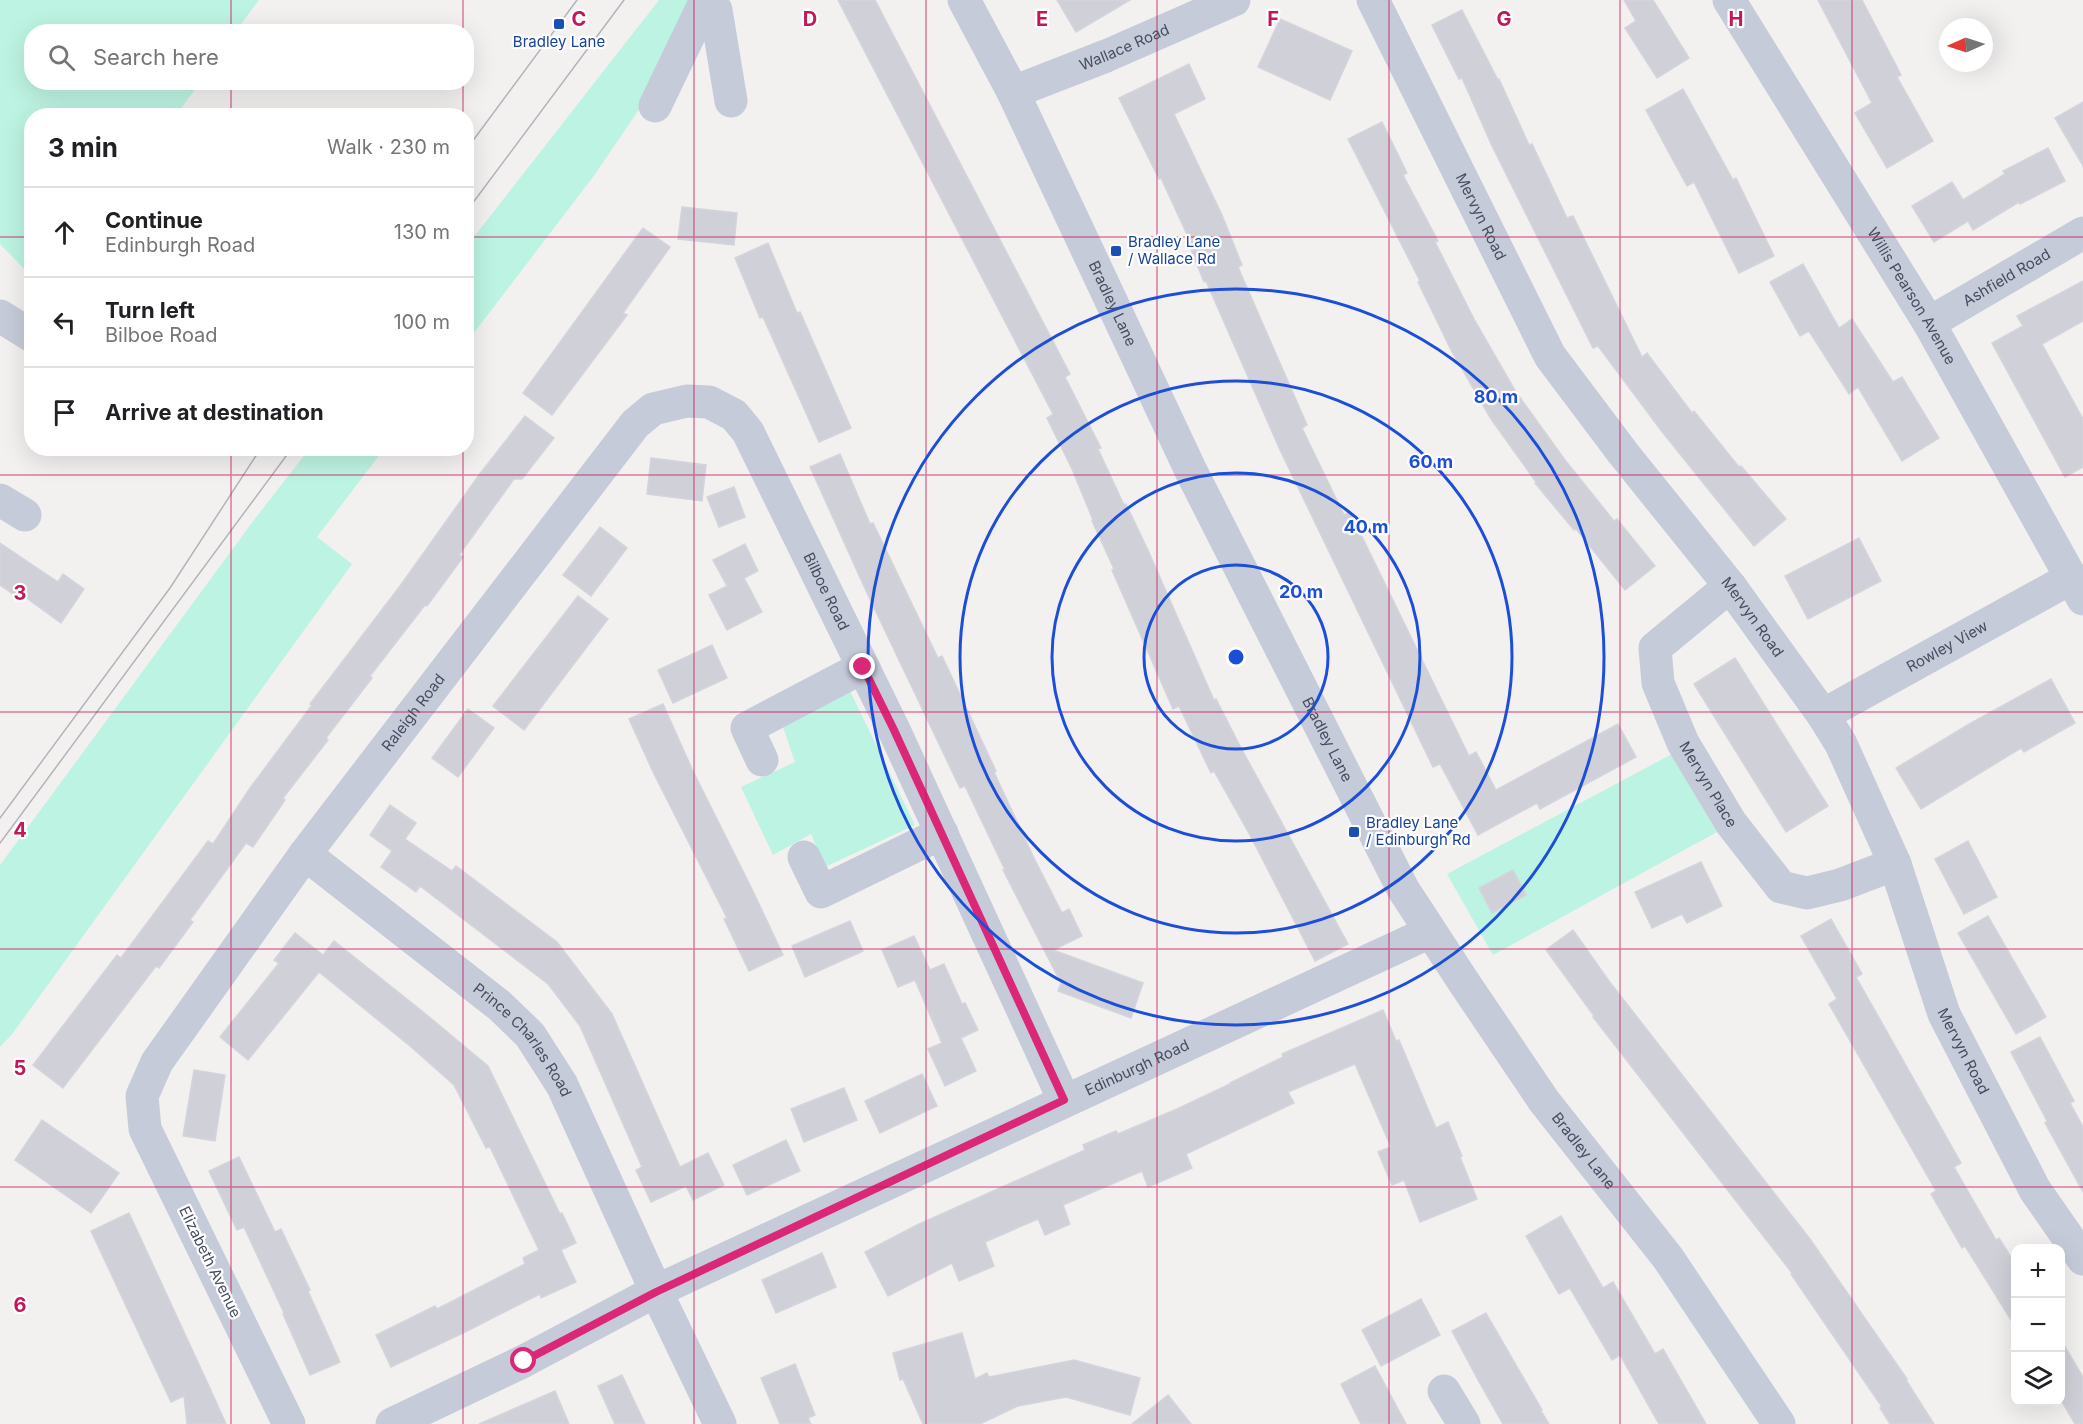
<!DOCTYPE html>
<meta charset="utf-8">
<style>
:root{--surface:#fff;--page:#f2f2f2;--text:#202124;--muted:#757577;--line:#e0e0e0}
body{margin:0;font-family:Inter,sans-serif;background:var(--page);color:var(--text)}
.controls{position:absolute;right:18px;bottom:18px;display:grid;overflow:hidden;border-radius:12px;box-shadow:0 6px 24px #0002}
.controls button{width:54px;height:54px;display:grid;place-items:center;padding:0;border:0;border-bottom:2px solid var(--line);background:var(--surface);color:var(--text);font:30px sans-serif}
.compass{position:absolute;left:1939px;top:18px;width:54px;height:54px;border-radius:50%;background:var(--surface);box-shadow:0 6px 24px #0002;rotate:267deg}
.stop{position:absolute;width:18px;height:18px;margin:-14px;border:4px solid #db2777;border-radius:50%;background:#fff}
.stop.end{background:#db2777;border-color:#fff;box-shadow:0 2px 6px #0008}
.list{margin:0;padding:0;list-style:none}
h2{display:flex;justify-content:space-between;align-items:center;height:78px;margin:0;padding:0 24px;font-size:26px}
h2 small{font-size:20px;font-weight:400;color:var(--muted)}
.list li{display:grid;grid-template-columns:39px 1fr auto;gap:18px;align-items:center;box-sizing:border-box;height:90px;padding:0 24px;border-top:2px solid var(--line)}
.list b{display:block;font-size:22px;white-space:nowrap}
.list p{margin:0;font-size:20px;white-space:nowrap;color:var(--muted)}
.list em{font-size:20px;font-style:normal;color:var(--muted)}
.icon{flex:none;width:33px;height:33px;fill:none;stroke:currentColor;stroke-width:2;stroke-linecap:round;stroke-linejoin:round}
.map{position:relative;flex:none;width:2083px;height:1424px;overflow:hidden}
.search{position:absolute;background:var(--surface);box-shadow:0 6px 24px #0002;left:24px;top:24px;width:450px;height:66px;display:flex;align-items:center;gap:15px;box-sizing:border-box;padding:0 21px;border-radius:24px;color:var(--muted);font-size:22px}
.panel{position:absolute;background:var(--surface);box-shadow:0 6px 24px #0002;left:24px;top:108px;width:450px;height:348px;border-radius:24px}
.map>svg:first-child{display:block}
.green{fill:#bdf3e2}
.building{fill:#d0d1d8;stroke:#d4d4dc;stroke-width:1.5}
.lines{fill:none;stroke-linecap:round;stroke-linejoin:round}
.minor{stroke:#c6cbd9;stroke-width:33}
.tram{stroke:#b2b3bb;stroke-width:1.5}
.route{stroke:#db2777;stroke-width:8}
.grid{fill:none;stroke:#c2185b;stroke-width:1.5;stroke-opacity:0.55}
.ring{fill:none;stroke:#1d4ed8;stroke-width:3}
.transit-dot{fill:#1a4fb4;stroke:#fff;stroke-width:2}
.labels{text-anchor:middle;stroke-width:4.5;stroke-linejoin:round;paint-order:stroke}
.transit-label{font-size:15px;fill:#164399;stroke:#fff;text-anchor:start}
.street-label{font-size:15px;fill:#474d60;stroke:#fff}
.grid-label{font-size:20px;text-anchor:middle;font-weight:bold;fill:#c2185b;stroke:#fff;stroke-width:4.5;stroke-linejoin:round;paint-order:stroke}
.centre{fill:#1d4ed8;stroke:#fff;stroke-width:3}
.ring-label{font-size:18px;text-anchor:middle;font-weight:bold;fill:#1d4ed8;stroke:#fff;stroke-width:4.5;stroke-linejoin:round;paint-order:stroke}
</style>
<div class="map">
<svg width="2083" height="1424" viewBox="0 0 2083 1424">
<rect width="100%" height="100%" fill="#f3f1f0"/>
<g class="green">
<path d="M0,0H259L236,31L32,32V82L200,83L176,115L32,116L31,276L0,244Z"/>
<path d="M659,0H714L593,177L467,342L466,247Z"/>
<path d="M310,448L384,449L317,537L352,564L13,1033L0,1047V865L257,516Z"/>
<path d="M850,691L915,825L825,867L811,834L773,855L741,787L795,762L783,727Z"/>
<path d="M1672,754L1717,832L1493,955L1447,874Z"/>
</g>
<g class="building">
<path d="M838,0H875L1070,374L1065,377L1101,448L1098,449L1124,505L1126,504L1147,548L1214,700L1216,699L1240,746L1348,944L1315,961L1251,837L1214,771L1211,773L1179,706L1173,709L1112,570L1114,569L1092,521L1093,520L1072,469L1047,418L1053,414Z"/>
<path d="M1057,0H1130L1076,32Z"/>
<path d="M1624,0H1653L1689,58L1657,78L1625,28L1636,21Z"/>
<path d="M1818,0H1862L1901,75L1897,77L1933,141L1887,168L1855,113L1872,103Z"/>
<path d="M1462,10L1498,80L1499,79L1529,145L1532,144L1567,218L1573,216L1642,357L1647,353L1692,413L1694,411L1739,467L1741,466L1786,519L1754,546L1663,433L1598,346L1593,348L1492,146L1462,78L1459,79L1432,25Z"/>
<path d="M1280,19L1352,51L1330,100L1258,67Z"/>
<path d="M1189,64L1205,99L1174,114L1222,215L1242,265L1238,267L1307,425L1302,428L1344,515L1350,512L1469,756L1476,752L1496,790L1618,724L1636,757L1540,809L1537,803L1478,835L1440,764L1433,767L1280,450L1206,281L1204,282L1188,242L1190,241L1161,178L1159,179L1119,98Z"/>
<path d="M1683,89L1733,180L1736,178L1774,256L1739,273L1694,182L1687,186L1646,110Z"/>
<path d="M2083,102V166L2055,118Z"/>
<path d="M1382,122L1407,173L1403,175L1438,241L1435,242L1474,319L1516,392L1565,460L1614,521L1617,519L1655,566L1625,590L1576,529L1574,530L1535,483L1536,482L1491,419L1451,350L1418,282L1420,281L1348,139Z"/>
<path d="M2048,148L2065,181L2020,204L2019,202L1973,230L1968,221L1934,242L1912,206L1952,182L1963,200L2005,174L2003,171Z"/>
<path d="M682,207L737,213L734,245L678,239Z"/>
<path d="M643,228L670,247L623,313L627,315L552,415L523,393Z"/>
<path d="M768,243L797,313L800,312L851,428L819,442L763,317L760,318L735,258Z"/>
<path d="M1803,264L1839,328L1852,319L1893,382L1902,377L1939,438L1902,461L1858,387L1849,394L1809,331L1800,336L1770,282Z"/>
<path d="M2083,281V321L2042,344L2083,419V467L2065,477L1992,343L2023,326L2017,316Z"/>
<path d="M525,416L554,438L522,479H514L459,555L463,557L427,606L425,605L370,676L372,678L326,738L328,740L283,798L285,800L253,847L246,843L190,920L193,922L159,968L156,966L63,1088L33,1065L117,955L121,958L208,841L213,844L250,788L312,705L310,704L400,586L479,475Z"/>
<path d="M840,454L870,524L873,523L938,658L942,656L996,771L994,772L1033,856L1062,913L1069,909L1082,936L1053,950L1143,983L1131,1018L1058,991L1061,983L1003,870H1005L965,786L960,788L867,593L810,467Z"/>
<path d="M651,458L706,465L702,501L647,494Z"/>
<path d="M734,487L745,517L719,527L707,497Z"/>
<path d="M600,527L627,548L591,596L563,575Z"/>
<path d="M1859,538L1881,581L1808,619L1785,576Z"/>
<path d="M0,543L58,582L63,574L84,589L61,623L25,597L23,601L0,585Z"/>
<path d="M745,544L758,571L744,578L762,612L727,630L709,595L727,586L713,560Z"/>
<path d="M578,596L608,619L524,730L493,706Z"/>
<path d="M712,645L727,678L673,703L658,670Z"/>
<path d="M1735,658L1828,806L1786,832L1694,684Z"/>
<path d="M2051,679L2075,723L2024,752L2021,748L1921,809L1896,768L1971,723Z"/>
<path d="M663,704L692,769L751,887L783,955L749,971L724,919L727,918L654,774L629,719Z"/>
<path d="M468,709L494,728L458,777L432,758Z"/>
<path d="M390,805L416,823L405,839L452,871L456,866L557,942L612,1014L680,1167L708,1153L724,1185L693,1200L686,1186L651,1202L636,1170L642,1167L580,1026L548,984L420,886L416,892L381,867L392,851L370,835Z"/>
<path d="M1968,841L1997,897L1964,914L1935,859Z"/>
<path d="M1701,862L1722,906L1687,923L1682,914L1652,928L1635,892Z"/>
<path d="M1513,870L1526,895L1492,913L1479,888Z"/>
<path d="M1988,916L2046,1017L2016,1034L1958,933Z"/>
<path d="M1831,919L1862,974L1856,977L1961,1163L1954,1167L1996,1240L1999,1238L2016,1265V1328L1965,1246L1962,1248L1931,1194L1936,1191L1829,1004L1837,999L1801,936Z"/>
<path d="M850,921L863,951L805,977L792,946Z"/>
<path d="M1573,930L1609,981L1810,1239L1907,1379L1906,1380L1934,1424H1890L1880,1408L1882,1407L1791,1274L1792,1273L1593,1017L1594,1016L1546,950Z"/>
<path d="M295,933L323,955L334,941L422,1011L488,1066L560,1214L562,1213L576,1243L561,1250L576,1282L541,1298L540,1294L463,1333L391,1367L376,1335L435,1306L437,1309L525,1264L523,1258L539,1250L490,1147L486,1148L454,1085L410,1046L319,972L248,1060L220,1037L279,963L274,960Z"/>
<path d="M914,936L930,970L944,964L962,1004L965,1003L978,1030L961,1038L976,1071L945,1086L928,1049L942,1043L915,980L898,987L882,950Z"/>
<path d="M1383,1010L1396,1041L1399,1040L1436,1128L1448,1122L1462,1156L1460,1157L1477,1199L1420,1222L1404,1180L1392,1185L1378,1152L1391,1147L1355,1064L1288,1092L1294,1103L1186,1154L1192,1168L1148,1187L1142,1171L1063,1205L1070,1224L1045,1235L1038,1219L985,1242L994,1266L959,1281L952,1263L888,1296L865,1252L917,1225L1085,1150L1083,1145L1116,1131L1118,1134L1177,1109L1230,1084V1083L1283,1057L1282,1054Z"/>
<path d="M2040,1037L2074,1101L2070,1103L2083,1127V1192L2045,1123L2047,1121L2011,1052Z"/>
<path d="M194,1070L225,1075L215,1141L183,1136Z"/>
<path d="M922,1074L937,1106L880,1133L865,1101Z"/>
<path d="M844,1088L857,1120L804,1142L791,1109Z"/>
<path d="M42,1120L119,1173L91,1213L15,1160Z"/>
<path d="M786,1140L800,1171L747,1195L733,1165Z"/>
<path d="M239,1157L275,1232L281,1229L310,1290L308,1291L340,1362L310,1375L283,1314L284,1313L244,1227L237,1230L209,1171Z"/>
<path d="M129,1213L208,1384L226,1424H187L184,1396L171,1402L91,1231Z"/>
<path d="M1561,1216L1603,1288L1613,1282L1655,1354L1663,1349L1706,1424H1659L1620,1355L1612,1360L1570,1288L1559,1294L1526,1236Z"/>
<path d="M822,1253L836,1287L776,1313L762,1280Z"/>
<path d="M1421,1299L1440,1335L1381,1366L1362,1330Z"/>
<path d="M1486,1313L1542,1410L1541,1411L1549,1424H1503L1478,1380L1452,1331Z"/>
<path d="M962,1333L975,1379L987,1373L989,1377L1074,1360L1140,1378L1130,1415L1066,1397L1018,1406L980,1424H923L903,1379L900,1380L893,1353Z"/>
<path d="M2061,1340L2083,1377V1424H2075L2061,1400Z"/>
<path d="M795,1364L815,1415L808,1418L811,1424H780L761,1378Z"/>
<path d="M1375,1366L1406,1424H1361L1341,1384Z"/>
<path d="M622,1375L645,1424H615L598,1386Z"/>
<path d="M555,1391L569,1424H479Z"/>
<path d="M1168,1395L1191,1424H1132Z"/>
</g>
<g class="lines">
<g class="minor">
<path d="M710,0L716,10L731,101"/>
<path id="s1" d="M964,0L1013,92L1191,471L1403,889L1463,981L1544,1101L1668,1258L1779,1424"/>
<path id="s2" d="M1373,0L1550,356L1623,453L1730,586L1823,715L1841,744L1895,864L1944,1014L2035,1190L2083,1259"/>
<path id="s3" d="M1729,0L1929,323L2083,599"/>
<path id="s4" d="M1013,92L1106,56L1234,0"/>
<path d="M655,106L706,0"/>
<path d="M0,316L32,336"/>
<path id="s5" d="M1929,323L2083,233"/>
<path d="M0,500L25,515"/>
<path id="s6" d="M1730,586L1655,648L1658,683L1683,743L1731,823L1781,887L1807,893L1840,885L1895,864"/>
<path id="s7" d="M1823,715L2071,578"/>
<path d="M762,760L747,728L863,667"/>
<path id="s8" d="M305,854L500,1006L530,1035L562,1085L656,1291L720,1424"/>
<path d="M804,857L821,892L942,833"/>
<path d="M1444,1391L1464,1424"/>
<path id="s9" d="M289,1424L145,1129L142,1096L157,1062L305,854L635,424L653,409L687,401L709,402L734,415L748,432L894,730L1064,1100"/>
<path id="s10" d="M392,1424L524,1361L656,1291L1430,932"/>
</g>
<g class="tram">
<path d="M466,150L577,0"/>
<path d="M466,212L624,0"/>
<path d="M0,818L170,588L261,448"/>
<path d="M0,843L292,448"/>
</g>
</g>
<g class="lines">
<path class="route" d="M524,1361L656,1292L1064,1100L894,730L863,667"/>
</g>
<path class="grid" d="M231,0V32M463,0V32M694,0V1424M926,0V1424M1157,0V1424M1389,0V1424M1620,0V1424M1852,0V1424M231,82V116M463,82V116M0,237H32M466,237H2083M231,448V1424M463,448V1424M0,475H2083M0,712H2083M0,949H2083M0,1187H2083"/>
<g class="ring">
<circle cx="1236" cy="657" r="92"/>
<circle cx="1236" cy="657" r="184"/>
<circle cx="1236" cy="657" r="276"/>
<circle cx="1236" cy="657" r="368"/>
</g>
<g class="transit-dot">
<rect x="553" y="18" width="12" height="12" rx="3"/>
<rect x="1110" y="245" width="12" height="12" rx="3"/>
<rect x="1348" y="826" width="12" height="12" rx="3"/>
</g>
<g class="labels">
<g class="transit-label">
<text x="559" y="47" text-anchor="middle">Bradley Lane</text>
<text x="1128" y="247">Bradley Lane<tspan x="1128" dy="17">/ Wallace Rd</tspan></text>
<text x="1366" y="828">Bradley Lane<tspan x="1366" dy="17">/ Edinburgh Rd</tspan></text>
</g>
<g class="street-label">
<text dy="5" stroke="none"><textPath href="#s4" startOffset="120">Wallace Road</textPath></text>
<text dy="5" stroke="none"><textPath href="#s2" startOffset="242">Mervyn Road</textPath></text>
<text dy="5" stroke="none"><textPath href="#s5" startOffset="90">Ashfield Road</textPath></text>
<text dy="5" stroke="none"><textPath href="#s3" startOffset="348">Willis Pearson Avenue</textPath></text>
<text dy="5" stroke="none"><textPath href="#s1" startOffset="338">Bradley Lane</textPath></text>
<text dy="5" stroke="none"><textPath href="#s9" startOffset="1504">Bilboe Road</textPath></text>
<text dy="5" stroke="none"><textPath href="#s2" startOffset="728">Mervyn Road</textPath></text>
<text dy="5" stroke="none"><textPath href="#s7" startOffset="142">Rowley View</textPath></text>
<text dy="5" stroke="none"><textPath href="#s9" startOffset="832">Raleigh Road</textPath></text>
<text dy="5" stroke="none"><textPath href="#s1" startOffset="824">Bradley Lane</textPath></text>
<text dy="5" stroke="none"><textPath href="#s6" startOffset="246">Mervyn Place</textPath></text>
<text dy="5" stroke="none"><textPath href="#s8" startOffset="288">Prince Charles Road</textPath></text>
<text dy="5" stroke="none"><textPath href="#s2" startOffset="1214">Mervyn Road</textPath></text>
<text dy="5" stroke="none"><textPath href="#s10" startOffset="826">Edinburgh Road</textPath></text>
<text dy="5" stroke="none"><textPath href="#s1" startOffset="1310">Bradley Lane</textPath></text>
<text transform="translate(210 1262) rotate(64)" y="5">Elizabeth Avenue</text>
</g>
</g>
<g class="grid-label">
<text x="579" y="26">C</text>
<text x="810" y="26">D</text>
<text x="1042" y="26">E</text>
<text x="1273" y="26">F</text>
<text x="1504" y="26">G</text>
<text x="1736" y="26">H</text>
<text x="20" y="600">3</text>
<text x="20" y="837">4</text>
<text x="20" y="1075">5</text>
<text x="20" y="1312">6</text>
</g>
<circle cx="1236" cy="657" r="9" class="centre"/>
<g class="ring-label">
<text x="1496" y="403">80 m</text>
<text x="1431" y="468">60 m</text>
<text x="1366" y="533">40 m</text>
<text x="1301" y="598">20 m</text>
</g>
</svg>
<div class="controls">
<button>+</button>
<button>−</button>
<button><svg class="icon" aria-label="layers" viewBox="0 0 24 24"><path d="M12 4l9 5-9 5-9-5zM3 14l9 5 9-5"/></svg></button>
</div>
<svg class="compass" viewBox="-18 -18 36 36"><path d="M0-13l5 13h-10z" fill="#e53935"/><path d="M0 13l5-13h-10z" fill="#757577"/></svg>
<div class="stop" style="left:524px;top:1361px"></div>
<div class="stop end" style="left:863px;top:667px"></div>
<div class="search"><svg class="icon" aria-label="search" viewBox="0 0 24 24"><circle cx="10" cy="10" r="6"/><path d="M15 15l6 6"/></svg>Search here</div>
<section class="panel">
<h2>3 min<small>Walk · 230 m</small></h2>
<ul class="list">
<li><svg class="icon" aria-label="ahead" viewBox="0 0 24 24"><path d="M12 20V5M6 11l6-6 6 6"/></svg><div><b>Continue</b><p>Edinburgh Road</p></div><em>130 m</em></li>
<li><svg class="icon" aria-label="left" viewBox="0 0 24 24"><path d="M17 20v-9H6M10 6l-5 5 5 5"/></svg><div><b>Turn left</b><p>Bilboe Road</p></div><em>100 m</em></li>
<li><svg class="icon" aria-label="arrive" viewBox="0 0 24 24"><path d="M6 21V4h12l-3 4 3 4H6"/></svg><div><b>Arrive at destination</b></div></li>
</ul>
</section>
</div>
